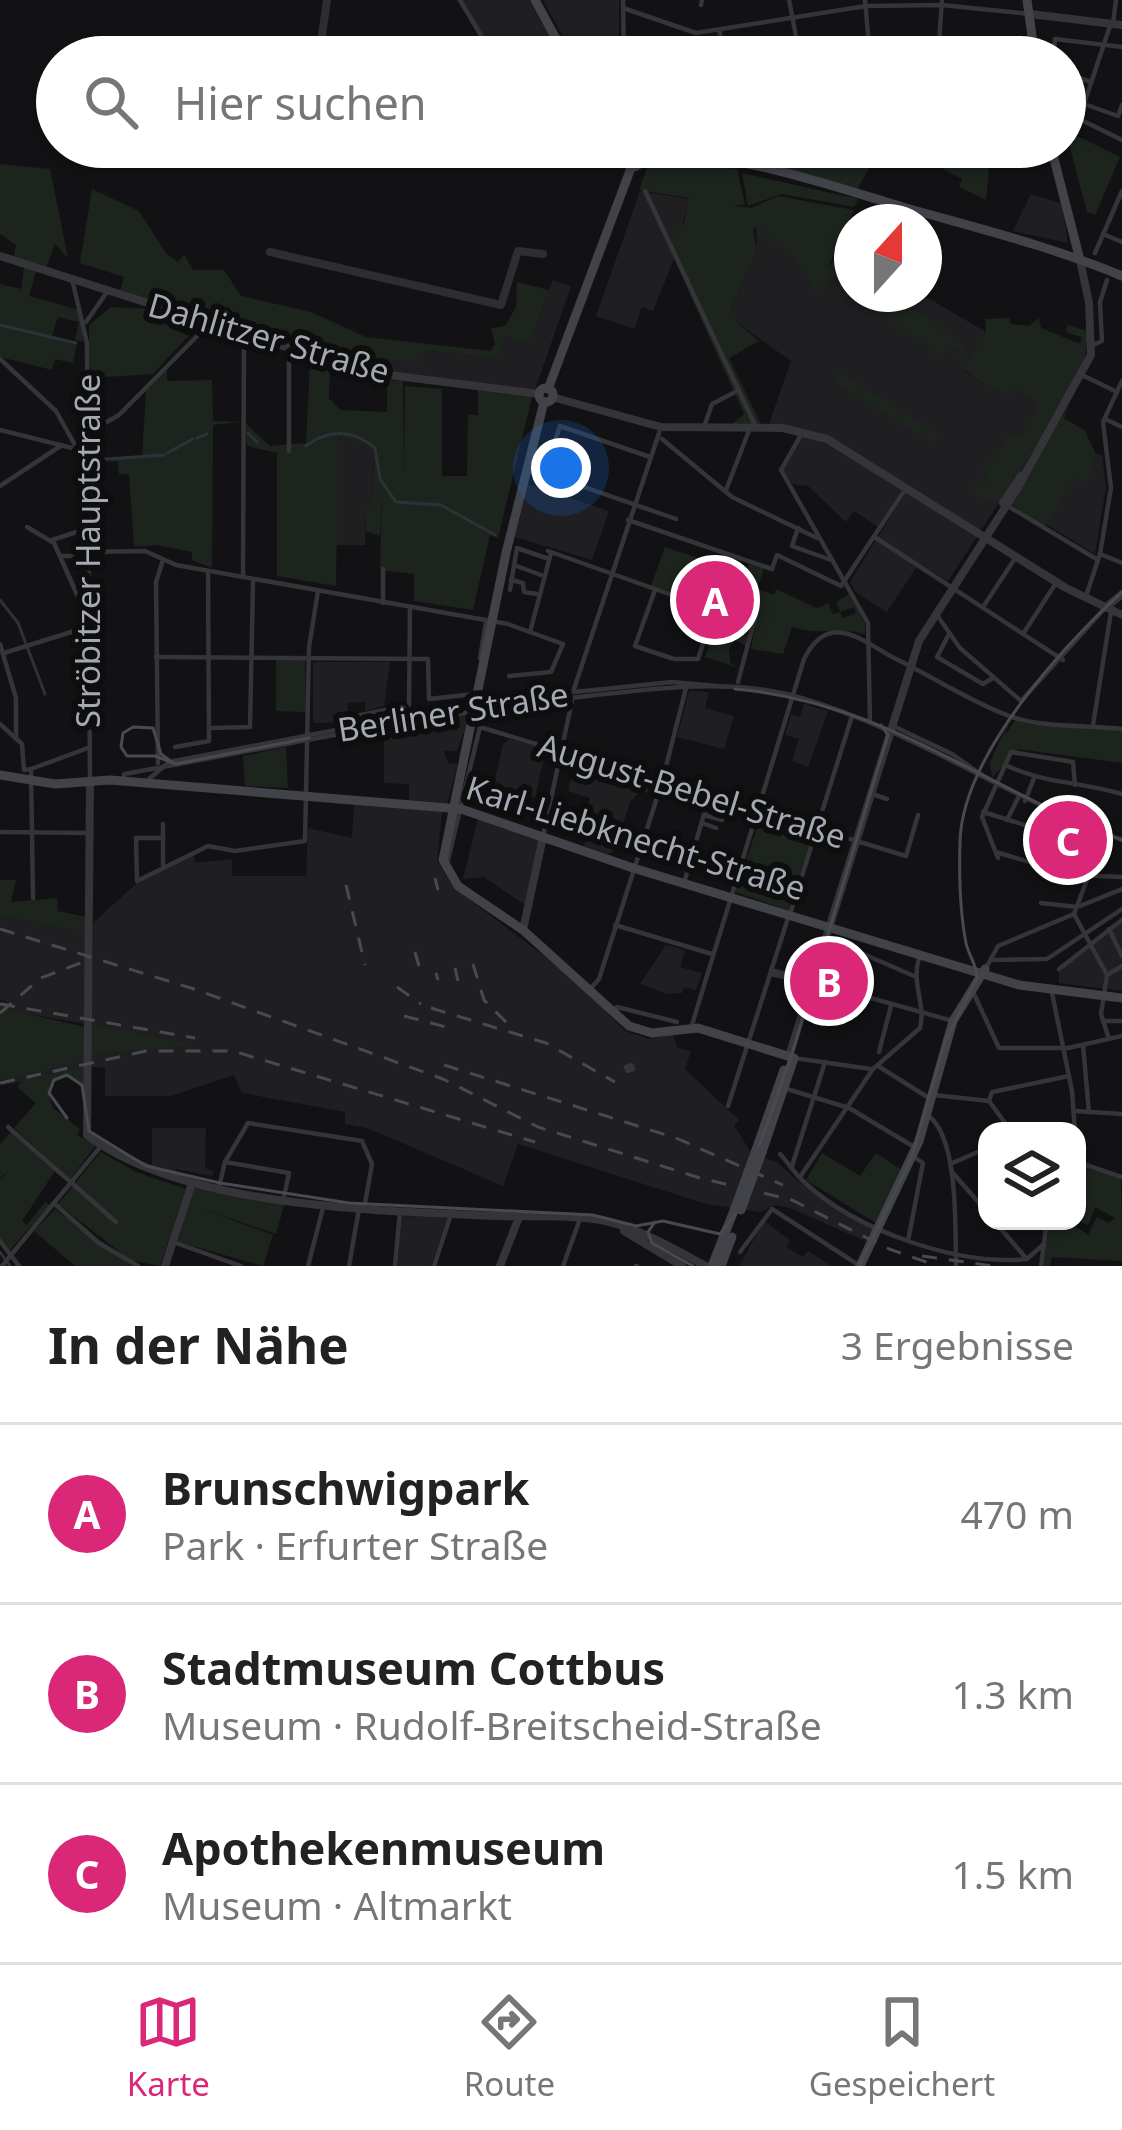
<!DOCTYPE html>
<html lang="de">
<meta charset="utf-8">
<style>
:root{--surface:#fff;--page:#f2f2f2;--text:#222;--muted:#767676;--line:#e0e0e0;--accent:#db2777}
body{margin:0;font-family:"Noto Sans",sans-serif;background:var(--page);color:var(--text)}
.controls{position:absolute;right:36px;bottom:36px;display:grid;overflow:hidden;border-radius:24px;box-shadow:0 3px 9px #0004}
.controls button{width:108px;height:108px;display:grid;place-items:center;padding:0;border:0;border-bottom:3px solid var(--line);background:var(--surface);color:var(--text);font:60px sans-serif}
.compass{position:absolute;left:834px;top:204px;width:108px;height:108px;border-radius:50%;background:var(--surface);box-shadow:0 3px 9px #0004;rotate:21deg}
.you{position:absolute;left:561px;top:468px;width:42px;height:42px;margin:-30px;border:9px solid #fff;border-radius:50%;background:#1a73e8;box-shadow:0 0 0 18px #1a73e833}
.badge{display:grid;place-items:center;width:78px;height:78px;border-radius:50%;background:var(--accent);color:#fff;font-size:39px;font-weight:700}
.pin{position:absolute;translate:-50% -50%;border:6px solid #fff;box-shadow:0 3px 12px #0006}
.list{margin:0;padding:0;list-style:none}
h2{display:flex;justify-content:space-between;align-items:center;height:156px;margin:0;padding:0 48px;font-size:51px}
h2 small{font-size:39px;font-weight:400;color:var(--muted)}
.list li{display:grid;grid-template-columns:78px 1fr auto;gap:36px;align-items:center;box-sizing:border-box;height:180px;padding:0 48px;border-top:3px solid var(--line)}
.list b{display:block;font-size:45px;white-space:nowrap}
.list p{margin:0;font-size:39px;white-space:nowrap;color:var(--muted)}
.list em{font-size:39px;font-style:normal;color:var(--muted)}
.icon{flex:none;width:66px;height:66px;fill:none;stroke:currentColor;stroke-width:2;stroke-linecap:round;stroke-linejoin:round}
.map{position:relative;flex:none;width:1122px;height:1266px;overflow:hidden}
.search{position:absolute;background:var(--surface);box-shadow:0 3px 9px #0004;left:36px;right:36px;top:36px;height:132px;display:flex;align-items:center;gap:30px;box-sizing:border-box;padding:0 42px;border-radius:66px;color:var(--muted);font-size:45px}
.sheet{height:696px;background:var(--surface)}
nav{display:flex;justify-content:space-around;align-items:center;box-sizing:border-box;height:168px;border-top:3px solid var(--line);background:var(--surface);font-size:33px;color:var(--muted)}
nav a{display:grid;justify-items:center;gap:6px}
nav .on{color:var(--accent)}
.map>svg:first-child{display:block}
.built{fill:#1f1f21}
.green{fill:#1d241e}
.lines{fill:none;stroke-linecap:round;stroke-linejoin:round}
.stream{stroke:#2b3339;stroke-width:3}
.taxiway{stroke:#2e2e32;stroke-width:8}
.minor{stroke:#343439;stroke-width:4.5}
.tertiary{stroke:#343439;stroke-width:8}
.secondary{stroke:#424349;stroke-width:9}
.tram{stroke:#494a50;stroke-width:3}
.rail{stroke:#494a50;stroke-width:3;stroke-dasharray:15 12;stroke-linecap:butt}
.secondary-bridge{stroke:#424349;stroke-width:9}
.labels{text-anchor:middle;stroke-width:12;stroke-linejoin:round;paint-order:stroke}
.street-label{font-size:33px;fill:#a4a9b4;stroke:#0e0e0f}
</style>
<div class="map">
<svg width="1122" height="1266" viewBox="0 0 1122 1266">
<rect width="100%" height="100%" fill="#121214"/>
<g class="built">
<path d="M457,0H529L561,57H491Z"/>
<path d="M543,0H619V57H574Z"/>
<path d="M640,191L689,199L682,227L674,238L664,235L674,259L653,311L642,307L634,329L596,316Z"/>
<path d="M1031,194L1062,204L1068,243L1013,231Z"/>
<path d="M756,225L829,268L841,243L852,250V294H921L986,332L963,371L1009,397L1014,389L1062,417L1085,431L1094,453L1102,455L1106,487L1095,554L1002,498L948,581L919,563L887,612L855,592L850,582L909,487L902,489L878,527L854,511L846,522L808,486L792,484L782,468L806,430L769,424L791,361L729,317L757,251Z"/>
<path d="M553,280L571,286L535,390L386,372L387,359L424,350L496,359L505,336L529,344Z"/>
<path d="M336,437L374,448L373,508L366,509L365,545H336Z"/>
<path d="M528,484L609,511L592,560L515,537Z"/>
<path d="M313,662H390L384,706L365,711V702L347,703L350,722L313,723Z"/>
<path d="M689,691L709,692L705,708L734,716L724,749L677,737Z"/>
<path d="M804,704L828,711L808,767L792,761L799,739L785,735L791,714L800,717Z"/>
<path d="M470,714L457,751H444L448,763L458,764L447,803L409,800V784L384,783V729Z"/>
<path d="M510,739L546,749L535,797L529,796L526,804L492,793L503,744Z"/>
<path d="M575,760L656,785L654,794L641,791L630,802L615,850L608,854L584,846L587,836L579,833L590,798L568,791Z"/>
<path d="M354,803L442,812L437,861L454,888L573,978L625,1031L649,1039L673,1034L677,1048L691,1051L685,1069L739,1120L734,1125L750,1151L778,1163L799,1182L874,1229L867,1242L790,1208L776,1205L760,1212L706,1204L518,1144L503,1186L367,1128L345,1124V1112L242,1093L234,1075L171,1096H105V1068L90,1067L0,1086L10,1077L90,1055L185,1045L90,1025L94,922L138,882L193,853L196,863L232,859V876H306L308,828L352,838Z"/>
<path d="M478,818L539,839L525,905L484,877L463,879Z"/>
<path d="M0,916L87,933L86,1024L7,1010L0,1016V1002H9L0,1000Z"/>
<path d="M1122,923V991L1059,983V971Z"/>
<path d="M666,945L685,950L680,967L702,973L696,990L684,987L682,993L667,994L640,984Z"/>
<path d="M152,1128H206L205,1168L213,1171V1176L176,1169L175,1175L216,1185L165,1175L92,1136L152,1166Z"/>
<path d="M402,1216L447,1218L431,1266H397Z"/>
<path d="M764,1221L790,1240L786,1247L803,1257L808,1251L832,1266H739Z"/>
</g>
<g class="green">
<path d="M1073,134L1120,157L1095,215L1087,212L1068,140Z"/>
<path d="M640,147H834L871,164L857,190L752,165L648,154Z"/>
<path d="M903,147H999L989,167L986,200L959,187L962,179Z"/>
<path d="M649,162L737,169L745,205H731L751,208L778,196L854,210L828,267L832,263L840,270L816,292L795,258L757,226L753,230L757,251L729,316L759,341L729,358L761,424L731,425L744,414L666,241L684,224L689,198L639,190Z"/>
<path d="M0,164L50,169L68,258L55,244L46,268L14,257L16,245L0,234Z"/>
<path d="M742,173L858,199L854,207L782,194L748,206Z"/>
<path d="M92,189L139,211L166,253L178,262L184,254L193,270H224L241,296L311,312L366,337L490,351L495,344L491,328L505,326L516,307L517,282L549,290L529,344L505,336L497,359L424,350L422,363L388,359L386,372L365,370L120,291L124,277L80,263Z"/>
<path d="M24,267L36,271L29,296L79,310L84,342L75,340L79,322L58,317L52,336L77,343L73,363L55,359L52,370L0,357V284L21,289Z"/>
<path d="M898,297L966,348L957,362L960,351L948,344L938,359L933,348L883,321Z"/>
<path d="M111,307L150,309L174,320V329L188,336L153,374L90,378L89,325Z"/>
<path d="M1009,318L1011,324L1029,326L1039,318L1041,328L1080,344L1082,337L1065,332L1068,325L1086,331C1095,385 1025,454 1001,500L986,501L971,489L978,478L985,484L990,476L982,472L1004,446L1003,437L1021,436L1039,404L1014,389L1009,398L963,370L986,332L985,319Z"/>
<path d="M310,365L330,366L329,398L340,410L387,412V380L403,381L404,474L405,386L442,389V476H467L468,415H478V390L532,397L498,538L490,535L473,610L414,601V574L380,570L382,485L380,536L366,531V508L373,507L374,449L338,437L336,586L277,576V453L247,446L246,424L270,446L306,443Z"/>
<path d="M167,370V381L212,380L213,421L241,422L213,425L212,568L192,560V552L156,545L134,547L129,474H119L118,461L90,463L142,456L146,391Z"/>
<path d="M840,373L937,432L933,444L835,382Z"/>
<path d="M1070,404L1064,418L1085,431L1096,454L1088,481L1076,477L1044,528L1010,503Z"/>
<path d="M665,547L744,574L749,564L764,569L757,589L774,595L776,589L817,608L828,603L833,614L840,612L843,618L856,613L854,607L840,612L836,602L849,594L865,623V634C839,627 819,636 792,627L783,654L751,649L759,602L743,596L740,609L755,613L754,620L741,612L736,635L751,634L747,647L735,640L729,648L730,663L740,668L705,657L720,611L651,586Z"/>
<path d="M276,660H305L306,712L276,711Z"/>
<path d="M1016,719L1122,731V763L1018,749L992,778L990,762L1009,721L1005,736Z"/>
<path d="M286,747L288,788L245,786L243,756Z"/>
<path d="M762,814L813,833L788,910L735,892Z"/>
<path d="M0,880H16L11,902L57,898L58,911L86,917L87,933L0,916Z"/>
<path d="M6,1009L85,1027V1060L0,1081V1016Z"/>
<path d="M90,1025L186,1042V1046L90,1055Z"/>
<path d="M86,1066L85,1091L67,1074L54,1080L48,1092L53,1108L80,1129L77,1135L96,1145L70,1179L14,1128L36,1103L17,1087L23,1079Z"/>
<path d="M11,1132L55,1171L22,1221L27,1225L45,1202L50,1205L10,1250L0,1239V1180L10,1170L0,1178V1144Z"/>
<path d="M101,1152L136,1172L186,1189L160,1266L130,1260L58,1204Z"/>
<path d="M822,1153L860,1176L876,1153L902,1170L876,1223L806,1180Z"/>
<path d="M1077,1166L1121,1178L1122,1261L1052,1257L1050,1266H1043L1050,1221H1068L1088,1235L1097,1217L1109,1223L1115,1218L1095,1207L1088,1225L1077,1220L1082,1208Z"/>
<path d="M193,1187L285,1202L276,1234L197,1207L273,1235L263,1266L178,1242Z"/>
<path d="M55,1209L132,1266H75L34,1231Z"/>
</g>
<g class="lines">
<g class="stream">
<path d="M0,325L76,343"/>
<path d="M248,433L257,442"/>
<path d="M197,438L207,434"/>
<path d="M306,446C328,429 353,429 375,448L380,479L396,502L441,505L495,535"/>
<path d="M167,453L193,439"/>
<path d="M94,460L164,455"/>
<path d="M0,600L18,623L45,694"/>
<path d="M0,1252L10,1266"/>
</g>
<g class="taxiway">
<path d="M319,57L327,0"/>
<path d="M270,252L501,305L518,251L543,254"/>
</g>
<g class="minor">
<path d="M460,0L494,57"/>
<path d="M623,0L624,57"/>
<path d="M789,0L800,57"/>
<path d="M865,0L870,57"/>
<path d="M701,5L702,0"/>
<path d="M623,8L696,33L866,6L942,5L1030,14"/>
<path d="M1111,23L1084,104L1118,116L1122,105"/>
<path d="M1113,24L1116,0"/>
<path d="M719,31L727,57"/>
<path d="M938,57L942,0"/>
<path d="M1053,57L1055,39L1122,47"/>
<path d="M1065,73L1091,82"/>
<path d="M1065,112L1122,140"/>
<path d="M645,191L755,425"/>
<path d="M1103,234L1122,242"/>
<path d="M1095,253L1122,191"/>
<path d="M72,279L87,343L90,780"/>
<path d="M86,322L107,292"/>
<path d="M1093,345L1102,341L1100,302L1107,280"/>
<path d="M289,348V451"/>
<path d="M0,359L56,411L76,447"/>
<path d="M1082,375L1117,392"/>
<path d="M1105,419L1122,427"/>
<path d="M704,427L712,404L739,390"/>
<path d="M0,430L88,452"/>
<path d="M89,432L119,415L208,325"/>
<path d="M802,433L781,470L868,623L870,722"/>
<path d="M662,439L732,497L817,538"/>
<path d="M650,457L560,426L544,473L676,519"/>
<path d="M0,486L62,445"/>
<path d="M726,490L750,428"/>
<path d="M1006,505L1098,560"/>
<path d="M628,520L772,569L777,555L841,586L904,491"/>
<path d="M27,527L54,543L79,599L87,600"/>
<path d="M798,528L792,546L831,560"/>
<path d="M876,538L1063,660"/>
<path d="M52,540L86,529"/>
<path d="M548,551L714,610L698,659H674L635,646L655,590"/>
<path d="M86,552L145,551L176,565L508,624L563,644L551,672L509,676"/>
<path d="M1100,554L1122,563"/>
<path d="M62,556H85"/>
<path d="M514,565L541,575"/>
<path d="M243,577L244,334"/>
<path d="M511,580L523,583L524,592L537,594"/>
<path d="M510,590L517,548L549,559"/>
<path d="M1086,596L1100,554L1111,488L1103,422L1122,381"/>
<circle cx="750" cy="604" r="6"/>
<path d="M383,603V569"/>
<path d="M983,607L1016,557"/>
<path d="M939,618L960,648L1021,701L1104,609"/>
<path d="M530,632L551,553"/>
<path d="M949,634L937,657L983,684L993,678"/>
<path d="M1023,634L1056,583"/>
<path d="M0,644L16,698V739"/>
<path d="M4,653L84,628"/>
<path d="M156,657L428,659L429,699L474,694"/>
<path d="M480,658L486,622"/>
<path d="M738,682L757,610"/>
<path d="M574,689L661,427"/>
<path d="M352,717L409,705L410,608"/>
<path d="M0,724L22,744L24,770L31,769"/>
<path d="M1093,725L1111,612"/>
<path d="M895,727L952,754L989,780"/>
<path d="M209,728L250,727L253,582"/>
<path d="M175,747L209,741L208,571"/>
<path d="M158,763L156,582L163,560"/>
<path d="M1005,765C1050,785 1078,781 1122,794"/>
<path d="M31,769L33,898"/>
<path d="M31,769L88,748"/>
<path d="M124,779V774C269,748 416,717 563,699C635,691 727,676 798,697C913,730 1010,799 1122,840"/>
<path d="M149,779L169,762L487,701L672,682L728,687"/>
<path d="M875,795L887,799"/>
<path d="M1025,801L1034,778"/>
<path d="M706,808L724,813"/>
<path d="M983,812L1041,830"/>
<path d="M704,815L722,820"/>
<path d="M1007,820L1018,798"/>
<path d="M702,823L716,828"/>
<path d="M163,824V865"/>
<path d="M0,832L89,833"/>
<path d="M543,836L572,701"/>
<path d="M163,838H136L137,881L208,846L235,851L305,841L309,647L318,591"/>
<path d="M996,852L1073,875L1122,877"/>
<path d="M998,858L982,817L1011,752L1073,762L1075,785"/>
<path d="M447,864L480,727L906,856L918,815"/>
<path d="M684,883L709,797"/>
<path d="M1041,903L1077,907"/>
<path d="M1080,906L1122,889"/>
<path d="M790,914L852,716"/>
<path d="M1074,914L1107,975L1101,1014L1108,1036"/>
<path d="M1074,914L1088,877"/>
<path d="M615,925L712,954"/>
<path d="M1109,929L1122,956"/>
<path d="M829,939L914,976"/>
<path d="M991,960L1047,959L1122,909"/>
<path d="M986,968L998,946L1074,914"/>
<path d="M1059,969L1122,920"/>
<path d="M771,970L953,1021"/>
<path d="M771,974L812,984"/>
<path d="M1107,975L1122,966"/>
<path d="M591,988L599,979L662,782L686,688"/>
<path d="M1052,993L1072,1091L1077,1159"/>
<path d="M974,994L999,1048H1068L1122,1036"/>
<path d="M612,1011L617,1007L677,1022"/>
<path d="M1103,1021H1122"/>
<path d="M691,1028L804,659C830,608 864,643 896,659C933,677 973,703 1012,717C1045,728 1087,725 1122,729"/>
<path d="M1083,1045L1089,1112"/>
<path d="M879,1052L891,1006"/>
<path d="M794,1058L871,1069"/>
<path d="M631,1065L633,1069L628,1071L626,1067Z"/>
<path d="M878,1066L929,1098"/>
<path d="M787,1089L849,1108L916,1148"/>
<path d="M934,1095L989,1101L1011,1131"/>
<path d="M989,1101L992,1092L1069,1076"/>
<path d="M728,1106L788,918"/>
<path d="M1075,1111L1122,1114"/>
<path d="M929,1116C959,1140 955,1229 956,1266"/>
<path d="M8,1127L116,1222"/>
<path d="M780,1154C789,1163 794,1173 803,1181C855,1230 956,1266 1027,1259"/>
<path d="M225,1162L248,1123L362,1141L372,1164L364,1209"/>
<path d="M1077,1162L1122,1177"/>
<path d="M950,1164L987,1148"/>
<path d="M792,1166L825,1062"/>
<path d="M952,1172L987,1212"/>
<path d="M800,1177L873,1069L920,1028C926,1003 911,985 919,958"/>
<path d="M219,1187L225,1162L289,1173L284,1197"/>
<path d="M56,1205L99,1243L138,1266"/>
<path d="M994,1221L1026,1258"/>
<path d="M0,1241L19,1266"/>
<path d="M908,1241L923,1163L914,1157"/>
<path d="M173,1242L241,1266"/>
<path d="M740,1252L772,1209L860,1266"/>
<path d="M1027,1259L1044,1244"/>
<path d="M2,1266L101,1146"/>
<path d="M308,1266L324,1204"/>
<path d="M349,1266L359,1209"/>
<path d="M395,1266L400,1212"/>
<path d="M434,1266L451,1214"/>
<path d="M563,1266L580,1219"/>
<path d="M636,1266H637"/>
<path d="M1041,1266L1047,1221"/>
</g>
<g class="tertiary">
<path d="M1030,14L1122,25"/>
<path d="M0,256L365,372L539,394"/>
<path d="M552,397L661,427L783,428L827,439L1066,588L1122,615"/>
<path d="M1003,503L1021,476"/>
<path d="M1105,608L1122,594"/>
<path d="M90,781L87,1135C184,1208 376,1210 496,1216C531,1217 571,1214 606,1221C642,1230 674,1249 706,1266"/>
<path d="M523,930L543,837"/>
<path d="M789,1056L919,641L1017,489L1091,355L1089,303L1080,260"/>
<path d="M624,1231L682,1266"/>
<path d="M165,1266L192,1183"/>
<path d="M500,1266L519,1217"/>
</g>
<g class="secondary">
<path d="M535,0L566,57"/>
<path d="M1027,0L1035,57"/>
<path d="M1051,147L1080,260"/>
<circle cx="633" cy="159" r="8"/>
<path d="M641,157C729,148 820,183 903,207C976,228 1051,246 1122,276"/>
<circle cx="546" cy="395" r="7"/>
<path d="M548,389L631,168"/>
<path d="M544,402L506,553L443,860L458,886L523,930L629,1026L652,1033L698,1028L794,1058L762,1152"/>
<path d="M0,775L55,784L110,780L461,809L633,868L1019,985L1122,998"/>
<path d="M756,1150L784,1070"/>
<path d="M712,1266L735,1208"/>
<path d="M721,1266L732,1237"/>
<path d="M860,1266L919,1141L953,1021L985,969"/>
</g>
<g class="tram">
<path d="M735,689C886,702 985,789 1122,840"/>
<path d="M444,711L450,712"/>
<path d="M172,762L161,754L153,728L133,727L123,733L121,747L127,756H155L176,764L309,738"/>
<path d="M67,1118L49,1093L54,1080L67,1075L82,1085L89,1131L146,1166L220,1183L349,1203L593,1215L636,1226L663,1221L720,1234L736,1213L793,1050L888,735L881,725"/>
<path d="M655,1222L648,1232L652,1243L693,1266"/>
<path d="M859,1266L911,1159L945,1041L977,978C977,964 969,957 966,943C960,912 959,874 960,842C962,756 1062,647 1122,592"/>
</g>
<g class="rail">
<path d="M435,878L438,890"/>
<path d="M346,885L365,965"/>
<path d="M0,929L194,989L443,1079L538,1127L700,1178L792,1200L889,1249L938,1266"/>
<path d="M415,952L419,966"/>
<path d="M473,964L484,1000L512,1028"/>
<path d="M455,968L458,981"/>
<path d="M436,973L438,980"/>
<path d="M397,987L421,1004"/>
<path d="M0,1004L195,1038"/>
<path d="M431,1008L546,1043L615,1082"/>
<path d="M0,1013L41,978L91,959"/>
<path d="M404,1016L450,1028"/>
<path d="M444,1065L676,1138L783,1185"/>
<path d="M0,1083L146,1051H233L535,1142"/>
<path d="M922,1256L993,1266"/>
</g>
<g class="secondary-bridge">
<path d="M735,1208L756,1150"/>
<path d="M741,1210L762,1152"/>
</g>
</g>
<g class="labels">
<g class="street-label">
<text transform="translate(269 338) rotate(16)" y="12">Dahlitzer Straße</text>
<text transform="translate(88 551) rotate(-90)" y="12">Ströbitzer Hauptstraße</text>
<text transform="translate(453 712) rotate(-9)" y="12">Berliner Straße</text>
<text transform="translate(692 791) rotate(17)" y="12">August-Bebel-Straße</text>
<text transform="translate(636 838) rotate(17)" y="12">Karl-Liebknecht-Straße</text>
</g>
</g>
</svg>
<div class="controls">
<button><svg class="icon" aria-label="layers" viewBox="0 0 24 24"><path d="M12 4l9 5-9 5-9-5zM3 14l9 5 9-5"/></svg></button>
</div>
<svg class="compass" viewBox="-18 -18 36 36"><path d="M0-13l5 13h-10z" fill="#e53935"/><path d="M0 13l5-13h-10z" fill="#767676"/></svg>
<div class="you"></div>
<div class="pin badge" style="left:715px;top:600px">A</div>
<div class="pin badge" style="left:829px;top:981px">B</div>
<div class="pin badge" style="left:1068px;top:840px">C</div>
<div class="search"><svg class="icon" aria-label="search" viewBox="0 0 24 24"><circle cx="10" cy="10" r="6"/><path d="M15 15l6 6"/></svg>Hier suchen</div>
</div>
<section class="sheet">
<h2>In der Nähe<small>3 Ergebnisse</small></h2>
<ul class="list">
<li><span class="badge">A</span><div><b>Brunschwigpark</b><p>Park · Erfurter Straße</p></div><em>470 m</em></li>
<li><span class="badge">B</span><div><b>Stadtmuseum Cottbus</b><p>Museum · Rudolf-Breitscheid-Straße</p></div><em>1.3 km</em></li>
<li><span class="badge">C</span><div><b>Apothekenmuseum</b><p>Museum · Altmarkt</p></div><em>1.5 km</em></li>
</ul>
</section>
<nav>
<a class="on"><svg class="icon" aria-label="map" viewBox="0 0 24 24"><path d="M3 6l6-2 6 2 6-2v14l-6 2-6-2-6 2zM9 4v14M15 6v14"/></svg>Karte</a>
<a><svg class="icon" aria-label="directions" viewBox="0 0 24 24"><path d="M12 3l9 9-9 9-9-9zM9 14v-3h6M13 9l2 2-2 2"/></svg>Route</a>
<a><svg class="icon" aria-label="saved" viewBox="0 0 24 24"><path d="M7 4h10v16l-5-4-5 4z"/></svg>Gespeichert</a>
</nav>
